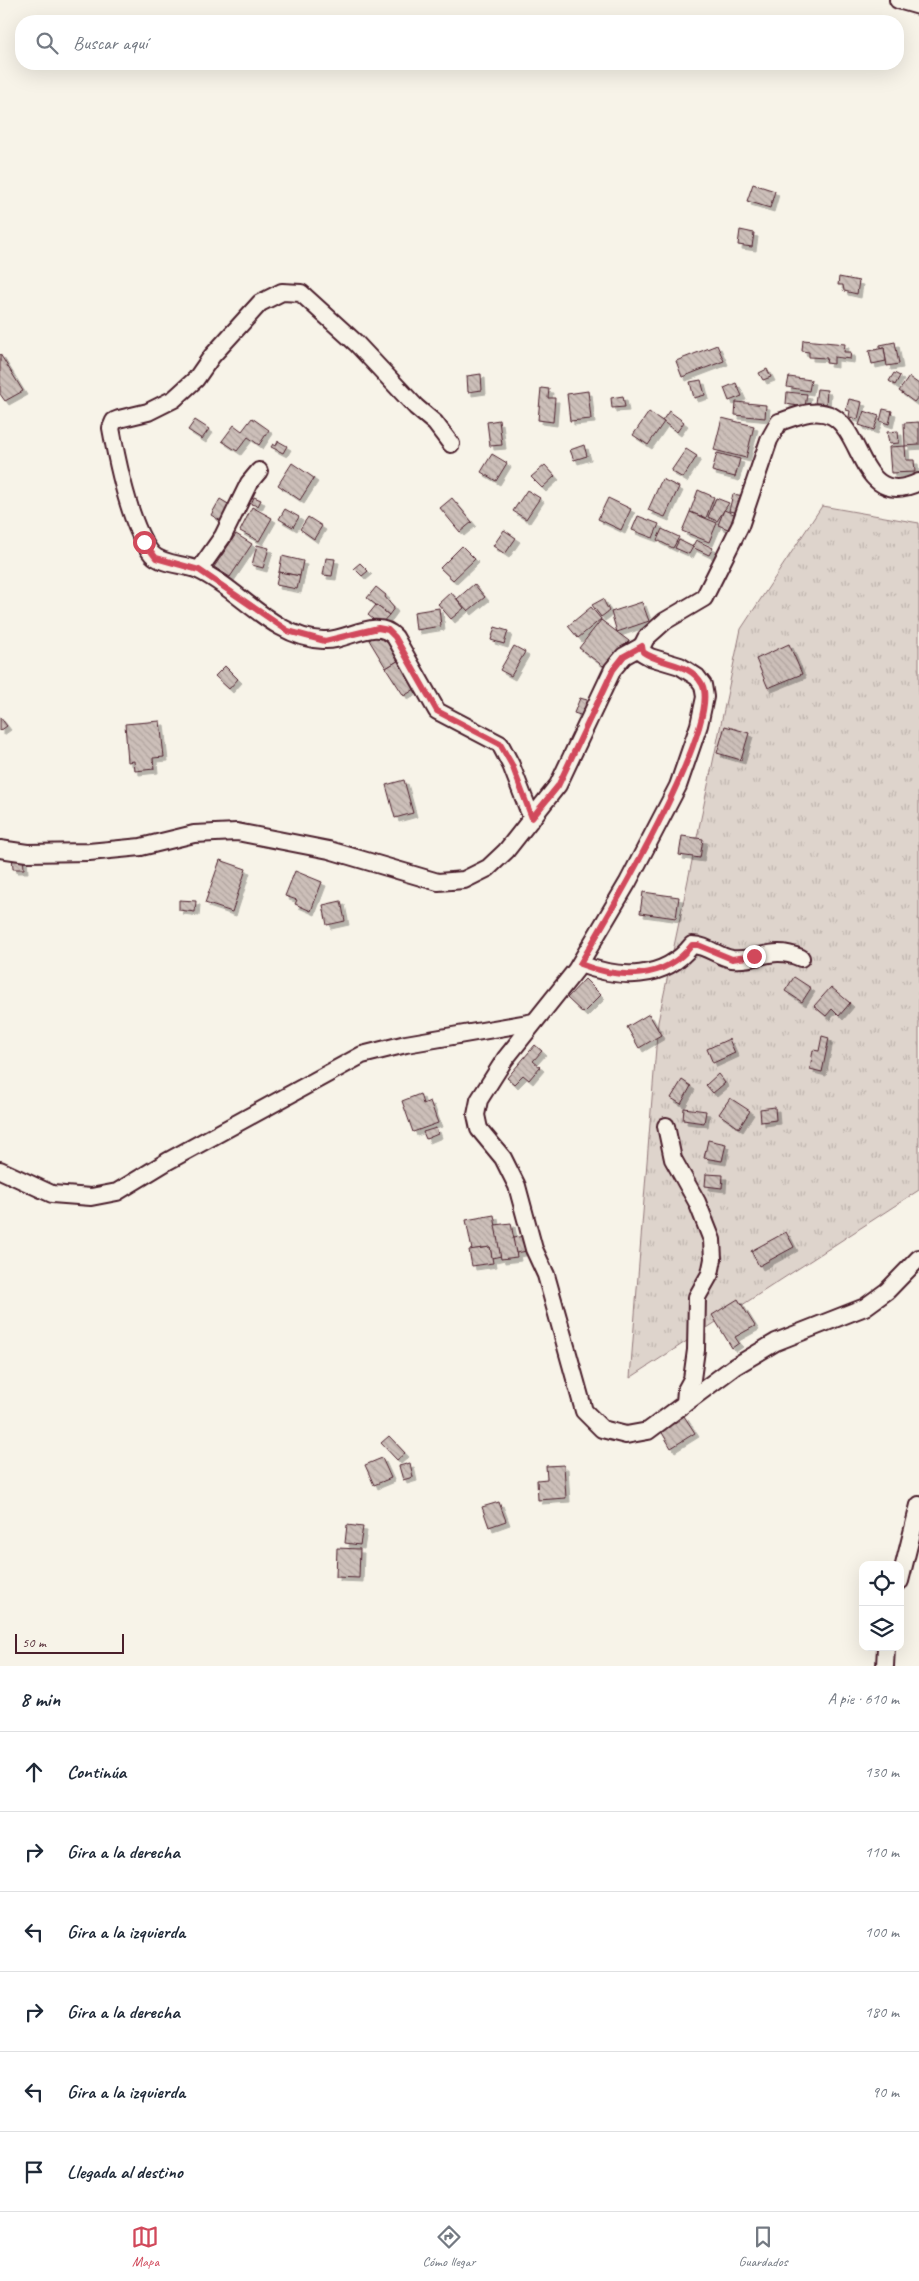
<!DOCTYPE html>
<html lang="es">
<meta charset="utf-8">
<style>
:root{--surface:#fff;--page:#f6f6f7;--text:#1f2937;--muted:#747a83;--line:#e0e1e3;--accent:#d1495b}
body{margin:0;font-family:Caveat,sans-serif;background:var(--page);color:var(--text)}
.controls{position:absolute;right:15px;bottom:15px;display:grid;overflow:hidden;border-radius:10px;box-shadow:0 5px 20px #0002}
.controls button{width:45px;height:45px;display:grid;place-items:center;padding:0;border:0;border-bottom:1px solid var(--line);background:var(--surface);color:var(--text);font:25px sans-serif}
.scale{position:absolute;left:15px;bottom:12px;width:109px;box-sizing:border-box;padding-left:5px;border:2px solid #4a1f2b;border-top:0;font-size:14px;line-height:18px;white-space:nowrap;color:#4a1f2b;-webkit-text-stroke:4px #f7f3e8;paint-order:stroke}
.stop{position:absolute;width:15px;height:15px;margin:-11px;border:4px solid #d1495b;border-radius:50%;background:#fff}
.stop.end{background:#d1495b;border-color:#fff;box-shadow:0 1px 5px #0008}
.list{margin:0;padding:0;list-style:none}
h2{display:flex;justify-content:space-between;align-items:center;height:65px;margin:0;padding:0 20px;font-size:21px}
h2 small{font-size:16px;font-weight:400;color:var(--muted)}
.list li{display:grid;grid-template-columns:32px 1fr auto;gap:15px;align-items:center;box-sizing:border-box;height:80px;padding:0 20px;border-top:1px solid var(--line)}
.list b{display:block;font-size:19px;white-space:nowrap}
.list em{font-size:16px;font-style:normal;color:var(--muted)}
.icon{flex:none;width:28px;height:28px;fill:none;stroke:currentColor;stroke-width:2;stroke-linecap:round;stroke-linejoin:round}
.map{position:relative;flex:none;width:919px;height:1666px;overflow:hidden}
.search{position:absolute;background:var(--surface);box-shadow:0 5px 20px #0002;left:15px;right:15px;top:15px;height:55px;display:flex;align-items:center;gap:12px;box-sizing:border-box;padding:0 18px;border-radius:20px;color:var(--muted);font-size:19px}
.sheet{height:545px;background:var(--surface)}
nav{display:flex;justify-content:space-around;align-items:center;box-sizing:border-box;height:70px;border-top:1px solid var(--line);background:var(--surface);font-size:14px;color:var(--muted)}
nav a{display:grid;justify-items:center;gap:2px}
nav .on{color:var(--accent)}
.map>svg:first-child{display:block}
.grass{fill:url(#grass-tufts);stroke:#947a7c}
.building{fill:url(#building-back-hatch);stroke:#4a1f2b;filter:url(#shadow)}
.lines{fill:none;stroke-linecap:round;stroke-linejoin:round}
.minor-casing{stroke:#4a1f2b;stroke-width:20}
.minor{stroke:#f7f3e8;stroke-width:16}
.route{stroke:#d1495b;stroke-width:6}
</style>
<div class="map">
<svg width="919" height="1666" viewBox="0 0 919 1666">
<defs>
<pattern id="grass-tufts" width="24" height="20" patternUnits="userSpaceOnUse" patternTransform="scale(1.25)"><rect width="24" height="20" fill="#ded4cc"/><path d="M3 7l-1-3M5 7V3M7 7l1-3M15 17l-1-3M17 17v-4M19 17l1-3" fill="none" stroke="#c0b6af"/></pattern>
<pattern id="building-back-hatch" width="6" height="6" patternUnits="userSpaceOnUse" patternTransform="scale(1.25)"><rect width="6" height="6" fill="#ccbfb9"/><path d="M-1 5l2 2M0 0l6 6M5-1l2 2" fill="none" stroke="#b1a49f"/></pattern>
<filter id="shadow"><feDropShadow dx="4" dy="4" stdDeviation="0" flood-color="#0004"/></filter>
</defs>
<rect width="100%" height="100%" fill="#f7f3e8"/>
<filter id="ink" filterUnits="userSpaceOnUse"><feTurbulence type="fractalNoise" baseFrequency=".02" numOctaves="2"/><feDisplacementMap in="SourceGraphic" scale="10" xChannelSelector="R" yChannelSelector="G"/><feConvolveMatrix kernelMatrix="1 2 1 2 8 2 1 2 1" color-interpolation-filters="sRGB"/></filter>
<g filter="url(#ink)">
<path class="grass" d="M822,506L919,523V1190L630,1378L658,1022L741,629Z"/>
<g class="building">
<path d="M753,184L775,191L770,208L747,201Z"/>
<path d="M740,230L754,233L752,247L738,245Z"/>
<path d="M839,277L859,281L857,294L844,291L843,285H838Z"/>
<path d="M803,340L845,344L844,352H851L850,359L834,357V364L826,363L827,358L809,357V352L802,351Z"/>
<path d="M895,342L899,364L887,366L884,348L880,349V345Z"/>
<path d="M717,345L724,361L682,377L676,361Z"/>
<path d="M884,348L886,361L872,364L869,351Z"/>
<path d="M0,354L23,391L5,401L0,394Z"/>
<path d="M767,369L771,377L763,380L759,373Z"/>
<path d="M894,373L900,376L895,385L889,381Z"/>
<path d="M481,374L482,390L468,392L467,376Z"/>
<path d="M789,377L811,380L809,391L787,387Z"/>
<path d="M909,377L919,384V396L914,402L899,391Z"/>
<path d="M701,380L705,395L694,398L690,382Z"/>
<path d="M736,383L742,396L729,401L724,388Z"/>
<path d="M541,388L549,389L548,398H555L553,422L538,420Z"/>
<path d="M817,389L827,390L826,404L815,403Z"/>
<path d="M588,391L591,419L570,421L567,394Z"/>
<path d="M787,392L807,394L805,407L786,404Z"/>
<path d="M623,396L625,407L612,408L611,398Z"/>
<path d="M849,399L862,402L858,419L849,417L850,411L846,410Z"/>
<path d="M736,402L766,405L765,418L735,415Z"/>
<path d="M883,409L892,411L889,424L880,421Z"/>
<path d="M669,411L684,422L677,432L662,421Z"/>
<path d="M864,411L879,416L874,430L859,425Z"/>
<path d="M649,412L664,422L648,445L633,435Z"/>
<path d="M252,418L269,430L259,445L248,437L237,451L222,441L234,425L242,431Z"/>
<path d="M722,418L754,426L746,458L714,450Z"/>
<path d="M195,420L209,429L202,439L188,430Z"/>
<path d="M499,420L502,445L490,446L487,422Z"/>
<path d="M919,422V445L905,446L904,423Z"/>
<path d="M898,431L899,443L889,444L887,432Z"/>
<path d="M278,441L287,446L283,453L271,447L273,444L276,446Z"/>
<path d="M584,445L587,456L574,460L570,450Z"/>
<path d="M905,446L906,460H914L915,472L891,473L889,447Z"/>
<path d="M686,449L697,456L683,478L671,471Z"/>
<path d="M717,453L740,459L735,477L712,471Z"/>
<path d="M492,454L507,463L496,481L481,472Z"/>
<path d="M292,463L314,478L300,500L278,485Z"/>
<path d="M545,465L555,476L542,488L531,477Z"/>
<path d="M662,479L679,487L665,517L648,510Z"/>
<path d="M527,490L540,498L526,519L513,511Z"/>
<path d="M698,490L714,497L706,518L690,512Z"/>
<path d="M733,494L744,496L741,513L729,511Z"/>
<path d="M254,497L261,500L258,506L251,504Z"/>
<path d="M452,498L472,522L460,532L440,508Z"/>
<path d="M608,498L631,509L621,530L598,519Z"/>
<path d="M716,498L729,503L717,521L708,517Z"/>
<path d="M220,499L235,508L226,524L211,515Z"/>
<path d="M252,507L272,518L259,541L240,531Z"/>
<path d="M285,509L299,517L293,527L279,519Z"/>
<path d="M724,510L739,516L733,531L718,525Z"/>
<path d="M690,512L717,523L709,542L682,531Z"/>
<path d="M638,516L659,524L653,538L632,530Z"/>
<path d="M308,517L322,526L314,539L300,529Z"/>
<path d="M662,529L679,537L673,548L657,540Z"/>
<path d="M504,530L516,538L505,554L493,546Z"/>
<path d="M236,534L252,544L230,577L214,567Z"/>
<path d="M679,540L693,547L689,554L675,548Z"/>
<path d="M696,540L713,548L709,555L692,547Z"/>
<path d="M257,545L269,548L263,568L252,565Z"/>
<path d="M462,546L475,559L453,580L440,568Z"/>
<path d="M282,556L303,561L300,576L279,572Z"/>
<path d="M326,558L335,559L332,576L323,575Z"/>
<path d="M360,563L368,571L362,576L354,568Z"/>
<path d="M279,572L300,576L297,589L276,585Z"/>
<path d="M474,584L485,597L468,611L457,599Z"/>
<path d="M376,587L386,595L385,597L394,608L389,615L367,598Z"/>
<path d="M451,592L464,608L451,619L438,604Z"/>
<path d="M603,599L609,611L601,617L592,605Z"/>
<path d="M642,602L649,621L617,632L611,612Z"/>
<path d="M376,605L389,615L380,625L368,615Z"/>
<path d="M591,607L601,619L578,638L568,626Z"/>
<path d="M439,608L441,626L416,630L414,612Z"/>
<path d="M601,620L629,641L603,666L579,648Z"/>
<path d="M495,627L508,631L504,644L491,640Z"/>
<path d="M384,631L401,659L386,668L369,640Z"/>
<path d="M789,644L802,674L768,688L756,659Z"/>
<path d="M514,646L525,652L511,676L500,670Z"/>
<path d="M401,659L418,687L404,696L386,668Z"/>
<path d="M225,666L238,679L229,689L215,676Z"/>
<path d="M580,698L594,702L589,718L574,713Z"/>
<path d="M0,717L7,726L0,731Z"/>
<path d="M160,721L164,757L153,758L154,769L135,771L134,761L128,762L125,724Z"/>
<path d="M725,726L749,733L741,760L717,753Z"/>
<path d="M404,780L413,813L395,818L386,785Z"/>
<path d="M682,836L703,839L700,858L679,855Z"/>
<path d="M23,854L24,869H13L12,855Z"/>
<path d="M220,860L246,869L232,912L205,903Z"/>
<path d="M295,871L322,882L311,911L295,904L297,900L285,896Z"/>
<path d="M643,892L679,897L676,918L640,913Z"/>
<path d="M179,900L196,901L195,912L179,910Z"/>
<path d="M341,901L345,921L327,925L323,905Z"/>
<path d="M794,977L811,988L802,1002L785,991Z"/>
<path d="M585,979L601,995L583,1013L567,998Z"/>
<path d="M831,987L850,1003L839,1016L832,1009L826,1016L814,1006Z"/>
<path d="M649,1014L661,1035L639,1048L627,1027Z"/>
<path d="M822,1036L829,1038L822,1072L810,1069L813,1050L819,1051Z"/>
<path d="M729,1039L735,1053L713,1063L707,1049Z"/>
<path d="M535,1045L542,1051L533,1061L540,1067L529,1080L523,1075L514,1084L507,1078Z"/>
<path d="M718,1074L725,1083L713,1093L706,1085Z"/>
<path d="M682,1080L691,1086L681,1104L671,1098Z"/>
<path d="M420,1094L423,1104L430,1101L438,1123L413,1132L402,1101Z"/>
<path d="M730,1098L750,1111L739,1128L719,1114Z"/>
<path d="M775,1107L776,1120L761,1122L760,1109Z"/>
<path d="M684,1108L706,1111L704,1123L683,1120Z"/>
<path d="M436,1128L438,1134L426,1139L423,1132Z"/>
<path d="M708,1140L726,1144L722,1161L704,1158Z"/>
<path d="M706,1174L723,1175L722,1188L705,1186Z"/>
<path d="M494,1215L501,1256L492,1258L490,1247L472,1250L466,1220Z"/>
<path d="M511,1223L517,1257L501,1259L495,1225Z"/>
<path d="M786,1232L794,1247L759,1266L751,1251Z"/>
<path d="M524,1236L527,1251L516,1253L513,1238Z"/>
<path d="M490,1247L493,1263L472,1266L469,1250Z"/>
<path d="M738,1299L755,1326L735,1337L739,1343L732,1348L712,1315Z"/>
<path d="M684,1416L695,1433L671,1448L661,1431Z"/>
<path d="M389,1436L405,1453L397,1460L381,1443Z"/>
<path d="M382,1458L391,1478L374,1485L365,1465Z"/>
<path d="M410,1463L413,1477L403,1480L399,1466Z"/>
<path d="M564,1465L566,1498L538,1500L537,1480L547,1479L546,1466Z"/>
<path d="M499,1502L506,1521L489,1527L482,1507Z"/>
<path d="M347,1525L363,1527L360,1545L345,1543Z"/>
<path d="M337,1548L360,1549L359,1578L336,1577Z"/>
</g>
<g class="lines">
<g class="minor-casing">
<g id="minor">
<path d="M898,0L919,6"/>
<path d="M451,444L435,423L416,407L356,343L301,293L282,292L260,303L212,356L196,379L174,399L148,412L119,419L114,421L111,428C117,461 131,529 152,554C162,565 185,564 198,570C240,589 273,638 323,640C347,642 376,616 395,637L437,711L500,744L511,765L532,819"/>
<path d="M919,482C861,510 864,433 832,416C815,407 795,417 779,422L769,440L740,526L704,598L665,621L646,638L642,646L643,653L650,657L680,666L697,677L703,685L705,697L699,725L678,786L628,882L576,970L505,1059L479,1100L476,1115L479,1129L503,1158L517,1186L534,1249L546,1275L584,1411L602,1429L626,1435L648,1431L734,1367L776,1342L865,1307L887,1291L919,1258"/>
<path d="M199,570L223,536L249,483L259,471"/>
<path d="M0,849L27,853L89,852L141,847L194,834L237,832L329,850L438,882L464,880L488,868L506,851L558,785L613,669L624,656L642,646"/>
<path d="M580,964C619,979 664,981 692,945C707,945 718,957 732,959C760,962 770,945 801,958"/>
<path d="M666,1126L673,1159L697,1202L712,1240L713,1259L710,1274L697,1297L696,1350L692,1379L686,1390L685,1403"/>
<path d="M0,1170L52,1194L91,1197L117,1192L168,1161L362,1055L406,1044L534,1022"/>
<path d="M900,1581L919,1505"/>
<path d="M885,1666L886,1647"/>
</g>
</g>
<use href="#minor" class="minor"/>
</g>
</g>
<g class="lines" filter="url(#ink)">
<path class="route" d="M144,542L156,558L199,570L288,631L325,641L378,628L388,630L395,637L437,711L500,744L512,765L532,818L558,786L613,670L624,656L642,646L643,652C661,665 690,662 702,684C723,725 605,921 580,964C619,979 664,981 692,945H698L732,959L754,956"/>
</g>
</svg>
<div class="controls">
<button><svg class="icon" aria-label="locate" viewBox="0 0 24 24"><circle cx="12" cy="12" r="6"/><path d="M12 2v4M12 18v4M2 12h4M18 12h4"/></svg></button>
<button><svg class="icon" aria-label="layers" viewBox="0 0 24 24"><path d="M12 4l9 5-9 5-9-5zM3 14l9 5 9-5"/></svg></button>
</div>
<div class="scale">50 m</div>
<div class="stop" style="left:144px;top:542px"></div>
<div class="stop end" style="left:754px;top:956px"></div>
<div class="search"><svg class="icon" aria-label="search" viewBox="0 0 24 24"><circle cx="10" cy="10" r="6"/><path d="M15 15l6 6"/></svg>Buscar aquí</div>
</div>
<section class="sheet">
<h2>8 min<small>A pie · 610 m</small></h2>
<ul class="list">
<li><svg class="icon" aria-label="ahead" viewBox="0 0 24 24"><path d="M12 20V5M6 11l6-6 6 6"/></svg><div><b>Continúa</b></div><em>130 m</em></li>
<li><svg class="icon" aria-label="right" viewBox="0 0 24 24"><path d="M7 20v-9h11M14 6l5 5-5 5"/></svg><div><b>Gira a la derecha</b></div><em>110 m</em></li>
<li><svg class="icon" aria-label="left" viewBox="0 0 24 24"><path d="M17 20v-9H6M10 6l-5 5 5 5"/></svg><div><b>Gira a la izquierda</b></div><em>100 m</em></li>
<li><svg class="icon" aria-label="right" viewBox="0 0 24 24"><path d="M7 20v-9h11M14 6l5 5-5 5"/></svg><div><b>Gira a la derecha</b></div><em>180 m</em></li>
<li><svg class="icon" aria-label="left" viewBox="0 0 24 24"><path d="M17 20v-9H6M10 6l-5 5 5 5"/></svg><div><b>Gira a la izquierda</b></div><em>90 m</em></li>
<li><svg class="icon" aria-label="arrive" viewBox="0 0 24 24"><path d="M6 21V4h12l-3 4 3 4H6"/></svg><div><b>Llegada al destino</b></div></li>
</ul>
</section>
<nav>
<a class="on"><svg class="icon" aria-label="map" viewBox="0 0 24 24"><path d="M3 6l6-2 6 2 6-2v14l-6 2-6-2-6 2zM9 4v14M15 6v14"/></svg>Mapa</a>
<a><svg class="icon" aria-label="directions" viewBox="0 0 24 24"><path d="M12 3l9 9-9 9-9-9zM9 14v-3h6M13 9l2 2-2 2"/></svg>Cómo llegar</a>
<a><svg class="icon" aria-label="saved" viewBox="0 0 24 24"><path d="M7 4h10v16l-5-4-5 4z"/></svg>Guardados</a>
</nav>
